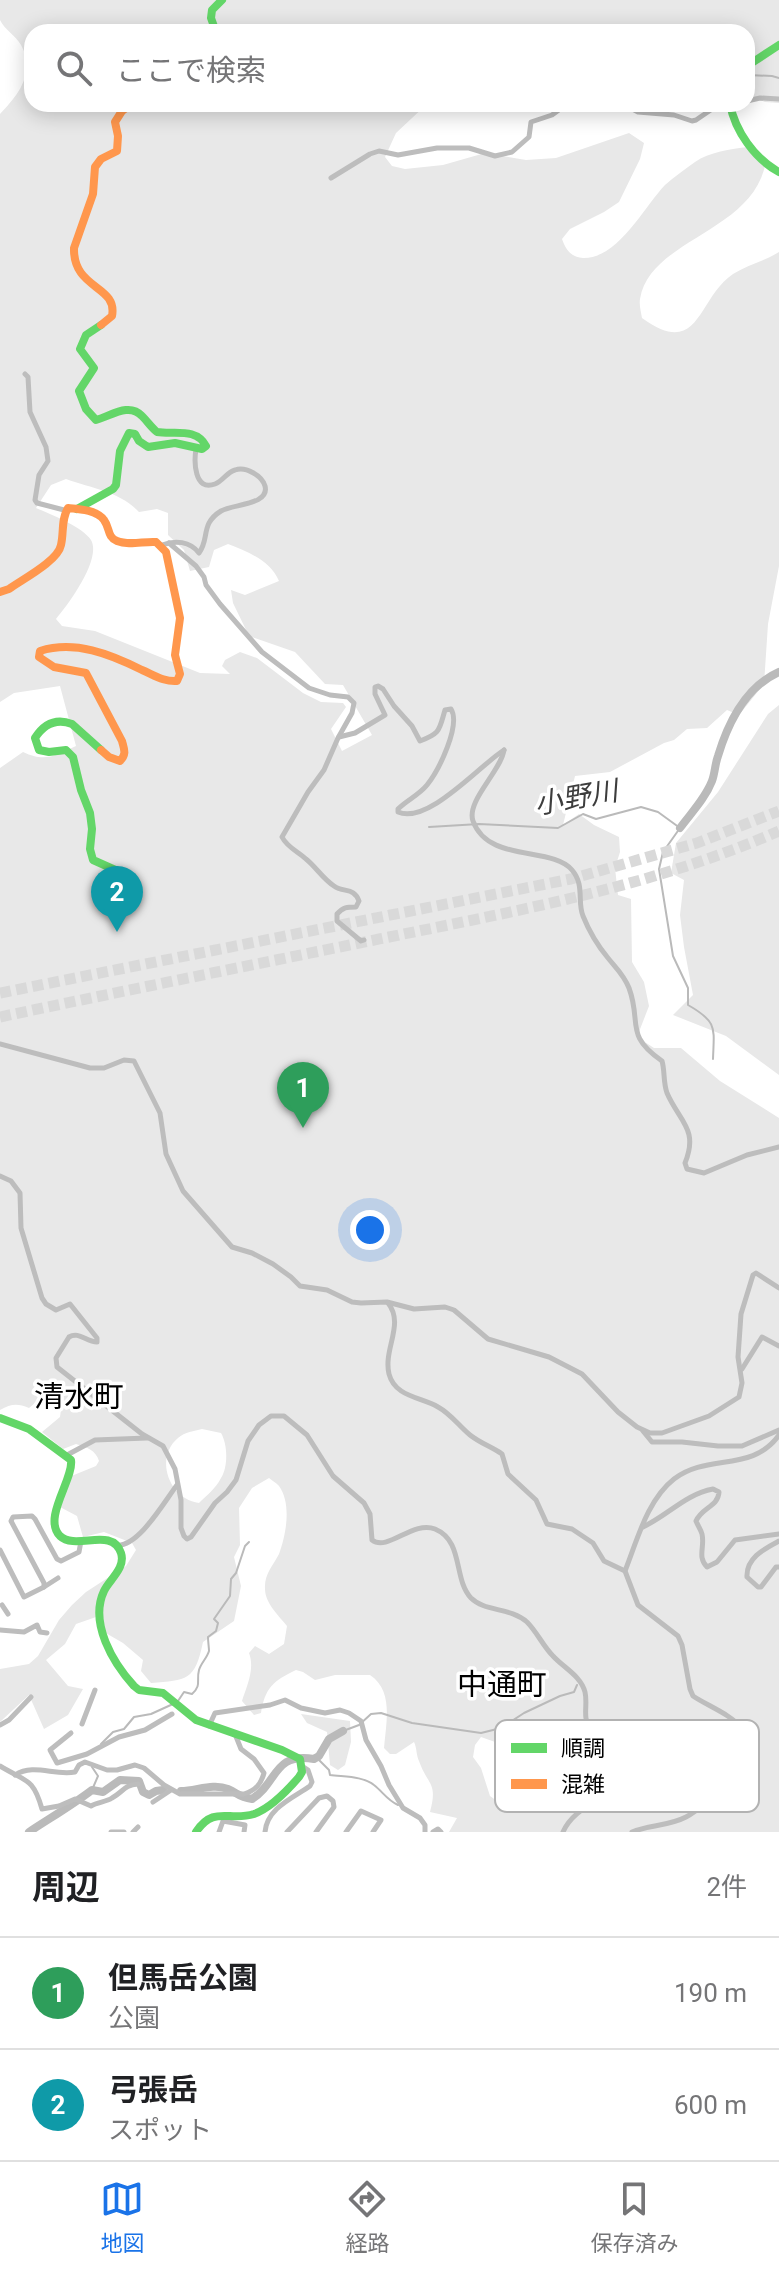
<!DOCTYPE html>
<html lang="ja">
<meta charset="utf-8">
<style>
:root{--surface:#fff;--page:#f2f2f2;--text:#202124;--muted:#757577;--line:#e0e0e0;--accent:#1a73e8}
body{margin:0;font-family:Roboto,"Noto Sans JP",sans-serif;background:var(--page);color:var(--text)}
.you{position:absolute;left:370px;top:1230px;width:28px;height:28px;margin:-20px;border:6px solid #fff;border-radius:50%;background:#1a73e8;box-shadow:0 0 0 12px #1a73e833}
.badge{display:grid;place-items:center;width:52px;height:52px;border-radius:50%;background:var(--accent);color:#fff;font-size:26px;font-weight:700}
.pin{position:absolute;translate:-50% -66px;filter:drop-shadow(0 2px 4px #0008)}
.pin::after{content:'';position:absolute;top:42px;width:28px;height:24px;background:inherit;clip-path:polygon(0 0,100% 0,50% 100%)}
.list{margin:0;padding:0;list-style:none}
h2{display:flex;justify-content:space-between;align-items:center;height:104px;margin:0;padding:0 32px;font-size:34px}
h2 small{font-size:26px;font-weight:400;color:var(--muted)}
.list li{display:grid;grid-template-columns:52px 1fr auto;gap:24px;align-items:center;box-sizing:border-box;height:112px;padding:0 32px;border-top:2px solid var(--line)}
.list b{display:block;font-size:30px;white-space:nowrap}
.list p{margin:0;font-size:26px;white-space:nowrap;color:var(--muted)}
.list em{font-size:26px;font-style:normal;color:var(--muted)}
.icon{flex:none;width:44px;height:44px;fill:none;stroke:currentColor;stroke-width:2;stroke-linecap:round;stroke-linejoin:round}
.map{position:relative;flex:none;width:779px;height:1832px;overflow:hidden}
.search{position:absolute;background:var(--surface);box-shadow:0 4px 20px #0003;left:24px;right:24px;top:24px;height:88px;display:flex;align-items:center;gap:20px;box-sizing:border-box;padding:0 28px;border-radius:24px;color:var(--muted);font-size:30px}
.sheet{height:328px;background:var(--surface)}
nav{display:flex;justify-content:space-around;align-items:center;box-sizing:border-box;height:112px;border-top:2px solid var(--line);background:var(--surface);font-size:22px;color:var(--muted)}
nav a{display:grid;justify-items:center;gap:4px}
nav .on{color:var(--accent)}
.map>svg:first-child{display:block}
.green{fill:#e8e8e8;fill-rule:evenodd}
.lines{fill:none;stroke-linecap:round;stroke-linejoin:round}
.stream{stroke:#bababa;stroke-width:2}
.river{stroke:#bababa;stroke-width:8}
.highway-tunnel{stroke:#d9d9d9;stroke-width:11;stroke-dasharray:11 5.5;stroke-linecap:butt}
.street{stroke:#bdbdbd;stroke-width:5}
.fast{stroke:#63d668;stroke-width:8}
.slow{stroke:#ff974d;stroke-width:8}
.labels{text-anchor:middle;stroke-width:7;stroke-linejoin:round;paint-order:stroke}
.water-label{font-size:28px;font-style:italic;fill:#3d3d3d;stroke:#fff}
.quarter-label{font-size:30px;fill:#000;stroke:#fff}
.key{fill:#fff;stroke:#b2b2b2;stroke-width:2}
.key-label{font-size:22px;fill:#000}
</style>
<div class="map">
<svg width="779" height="1832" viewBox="0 0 779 1832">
<rect width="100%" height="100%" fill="#fff"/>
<g class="green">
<path d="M0,0H779V103L765,102L747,95V32H32V104H427L396,133L385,157L392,166L405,169L443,165L485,153L526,160L556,158L629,133L644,143L640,159L619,202L604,212L570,229L562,239C566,250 571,257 583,258C618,259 644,207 665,185C674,177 685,169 695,162C709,152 731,149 748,147L766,160C756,232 650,238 640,299C639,305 641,312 642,318C700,360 697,298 733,274C747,265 765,261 779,252V566L768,624L764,684L739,715L727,710L707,728L687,729L674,740L664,743L610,772L575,776L563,825L579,814L594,825L619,837L620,852L615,868L618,895L631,899L632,962L644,982L649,1006L637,1037L654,1048H681L720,1081L779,1118V1832H449L457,1818L430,1812C438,1782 428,1786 419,1761C416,1755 417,1748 414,1742L396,1754H390L384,1748C386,1723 394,1691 370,1675H335L315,1680L303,1672L296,1670C273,1681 265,1688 261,1713L254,1715L242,1701C247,1685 255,1669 249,1653L255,1646L269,1654L284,1644L287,1626C279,1616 265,1603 265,1589C264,1574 273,1566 279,1554C286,1535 292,1504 279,1486C279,1485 270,1479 269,1478L252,1488L239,1508L240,1545L234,1557L241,1586L234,1621L203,1642C195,1681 187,1680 151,1683L141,1671L143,1660L123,1643L104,1632L96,1617L76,1624L65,1644L46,1660L68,1686L83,1689L68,1715L44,1729L29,1695L0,1722V1669L29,1664L38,1656L59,1620L72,1605L86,1592L126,1566L136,1550L132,1543L104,1532L83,1537L77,1516L60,1507L69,1477L96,1466L99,1461C96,1450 86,1447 76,1444L63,1449L42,1432L60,1417L63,1395H45L29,1408C17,1403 11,1404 0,1410V768L23,752C46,763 55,755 76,746L60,686L14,693L0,702V114C19,94 36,72 21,45C16,36 4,29 0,20C0,15 0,5 0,0ZM66,479C93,489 119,491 139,512L157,509L168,513V535L184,550L190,571L209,567L214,550L228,544C248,552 270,560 279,581L245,595L231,590L233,603L249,636L295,652L325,684L343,685L372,735L342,751L331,729L346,707L343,703L321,702L303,693L257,658L240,652L225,660L222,666L230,674L200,673L95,631L62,626L56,619C68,605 102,559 91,540C83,527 50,514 36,508L51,485ZM202,1429L221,1433C228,1445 228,1467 221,1478C216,1488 206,1496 199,1503C169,1499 154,1458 178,1438C185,1432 194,1431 202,1429ZM534,1735L541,1738C552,1762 533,1782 520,1802L504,1806L490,1796L481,1768L473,1757L475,1745L481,1737L518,1750L530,1737Z"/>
<path d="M779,705V1075L726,1036L673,1015L693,995L684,947L680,915L684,880L671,873L676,843L718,792L768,714Z"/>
<path d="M301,1714L350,1721L351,1742L345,1765L338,1770L330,1765L327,1732L307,1723Z"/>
</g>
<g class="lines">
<g class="stream">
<path d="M747,75L772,76L779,78"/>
<path d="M429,827L479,824L558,828L583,814L596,819L641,807L658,812L680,828L663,852L659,869L673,956L688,988V1005C718,1022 714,1028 713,1059"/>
<path d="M178,1701L184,1692L192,1694C202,1685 196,1681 199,1670C201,1663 207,1658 209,1651C209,1647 208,1642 208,1637L216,1631L218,1623L214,1619L230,1596L231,1579L236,1573L245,1546L249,1542"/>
<path d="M503,1728L518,1731"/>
<path d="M343,1731L359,1725L371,1714L381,1713L412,1723L481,1733L501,1728L524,1713L560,1696L574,1692L577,1685"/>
<path d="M101,1744L113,1732L124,1729L134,1717L151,1714L173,1704"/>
<path d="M317,1758L329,1770L330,1775C344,1777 363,1776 374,1785C383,1792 387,1800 398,1805"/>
<path d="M92,1790L98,1776L92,1767"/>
</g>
<g class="river">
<path d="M680,828C691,813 705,799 712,781C715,773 715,764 718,756C728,723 745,687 779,672"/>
<path d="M181,1791C196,1791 213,1783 228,1789C238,1793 238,1797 252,1799C278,1783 273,1752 314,1759L319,1756L329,1739L343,1731"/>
<path d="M29,1832C50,1818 71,1806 92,1790L103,1792L120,1780L139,1781L143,1792L149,1795L156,1791L163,1790"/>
</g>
<g class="highway-tunnel">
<path d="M0,993L571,879L697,843L779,811"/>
<path d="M0,1017C133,989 266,962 399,935C527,909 658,884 779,831"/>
</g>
<g class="street">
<path d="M747,101L760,98L779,99"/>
<path d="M623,104L638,112L674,115L692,121L696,120L715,107L736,104"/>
<path d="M331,178L370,154L379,151L398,155L437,148H469L495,156L512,152L529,137L531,122L552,115L567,104"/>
<path d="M25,374L28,377L30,412L46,447L48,461L39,475L35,500L37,503L64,510"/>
<path d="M169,543L196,566L204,577L206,585L220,604L262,652L309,688L330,695L348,697L354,703L352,713L338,738L324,770L308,792L282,837C287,847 297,851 306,859C316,867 323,879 334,886C344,893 354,887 359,901L356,907C347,907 343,907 337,914V921L361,941L364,940"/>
<path d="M162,545C175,540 190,541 199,553C210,538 200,524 221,511C233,504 270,505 265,486C262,476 246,466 235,470C227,472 223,481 215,484C194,492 194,461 196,449"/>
<path d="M339,737L355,733L385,715L375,694V687L378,686L383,689L394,706L412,726L420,741C441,733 439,730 445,710L451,709C461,725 439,770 427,785C419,795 407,800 398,809V812C428,825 480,765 504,750"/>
<path d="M504,750C501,771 466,801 473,821C488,863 552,846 572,870C585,885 577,902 583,916C589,931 598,946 608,958C616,968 624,975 629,988C642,1023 624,1035 662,1061C665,1071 663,1082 667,1093C679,1121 699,1129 685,1163L687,1169L704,1173L747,1155L779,1147"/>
<path d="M0,1044L90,1068H104L124,1060L134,1061L160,1113L166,1154L183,1191L232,1247L252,1253L273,1264L291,1277L300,1286L327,1290L352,1302L361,1303L387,1302L414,1309L445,1307L454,1310L488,1339L549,1357L582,1374L618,1412L637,1427L650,1433H662L709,1416L739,1397L742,1383L738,1357L741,1314L753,1275L756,1273L779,1288"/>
<path d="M0,1176L11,1181L20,1193L21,1228L42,1298L46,1304L56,1310L70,1304L97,1338V1342C86,1342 79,1331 69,1337L56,1358L57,1367L142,1434L163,1446L175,1469L181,1500V1528L184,1536L187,1539L191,1537L215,1503L227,1492L236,1480L248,1441L259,1425L271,1416H284L307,1435L333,1476L364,1503L370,1514L372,1540C388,1552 413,1520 435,1529C464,1541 453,1579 471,1598C485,1612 510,1607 527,1622C537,1632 543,1646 553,1656C564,1668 581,1676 585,1692C588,1705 582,1717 590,1729C603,1747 623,1748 625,1776C608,1800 575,1805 563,1832"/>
<path d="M388,1303C405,1324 383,1349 389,1374C395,1397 421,1397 438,1407C451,1414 459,1426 470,1435C480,1443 492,1447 502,1454L508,1474L536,1500L547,1524L572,1529L593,1543L604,1561L625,1571"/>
<path d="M742,1369L762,1337L779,1346"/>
<path d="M643,1431L652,1442H682L718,1446H742L779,1430"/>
<path d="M67,1455L95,1440L147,1438"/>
<path d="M643,1527C668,1515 686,1494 713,1489L719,1492C718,1507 702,1507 696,1521C698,1526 701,1530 702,1534C705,1547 697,1557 707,1567L717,1562L735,1540L779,1534"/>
<path d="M779,1541C764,1549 746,1558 747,1577L758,1587H761L776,1567H779"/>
<path d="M116,1545C138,1548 164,1502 177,1485"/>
<path d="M0,1550L24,1597L44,1587V1583L11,1521L13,1517L32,1516L35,1519L57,1559L61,1561L79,1552L81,1541"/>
<path d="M44,1587L58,1578"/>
<path d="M2,1605L8,1614"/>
<path d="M0,1630L24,1632L37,1625L40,1632L47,1633"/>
<path d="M82,1724L95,1690"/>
<path d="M0,1725L9,1720L31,1697"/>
<path d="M209,1726L215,1713L270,1705L285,1700L301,1708L325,1713L340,1710L349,1713L361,1721L366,1740L381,1766L389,1785L403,1808L420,1818L425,1825V1832"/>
<path d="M71,1733L50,1750L57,1763L87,1754L119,1737L145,1730L172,1714"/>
<path d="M0,1766C26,1782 33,1777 42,1809L59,1806L75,1799L91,1806C98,1802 106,1802 112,1798C123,1792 124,1785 138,1784"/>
<path d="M15,1775C34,1763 54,1776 75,1772L79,1765L85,1762L107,1770H117L135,1765L144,1768L164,1785L180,1794H244C256,1790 261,1784 264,1773L254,1759L241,1749L235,1734"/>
<path d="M153,1802L171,1790"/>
<path d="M111,1832H124"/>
<path d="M133,1832L138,1827"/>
<path d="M219,1832L223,1821L245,1825L244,1832"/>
<path d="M265,1832C267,1808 293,1798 310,1786L312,1782L308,1770L302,1766"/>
<path d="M287,1832L319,1798L327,1796L333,1801L334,1807L316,1832"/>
<path d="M346,1832L361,1811L381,1820L373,1832"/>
<path d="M433,1832L438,1829L441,1832"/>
<path d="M632,1832C649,1825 669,1826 686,1817C708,1806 757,1755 740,1727C732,1715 706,1705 693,1696L690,1689L682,1645L678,1636L638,1605L625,1571C637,1541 647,1500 674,1479C708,1453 752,1473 779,1435"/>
</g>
<g class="fast">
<path d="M216,32L211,18L212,10L222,0"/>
<path d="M747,66L779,45"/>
<path d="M730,104C735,131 755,159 779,172"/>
<path d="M77,509L113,489L116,485L120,451L129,433L135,434L139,441L148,447L175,443L202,449L206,446C196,427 174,435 157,432C151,427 148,422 142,416C129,402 111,416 96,420L86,409L79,391L94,368L80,349L86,335L101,325"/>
<path d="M101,750L72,724C56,718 44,724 35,738L39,750L49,752L66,750L73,757L81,790L90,813L92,829L90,849L93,860L131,877"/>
<path d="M0,1418L29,1429L71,1460C74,1479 42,1518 60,1536C76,1551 112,1526 121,1553C126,1568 109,1580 104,1591C89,1623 113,1663 134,1686L139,1690L163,1693L196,1720L282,1750L300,1759L302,1772L299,1777C287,1791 271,1808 254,1814C229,1822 214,1805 196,1832"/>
</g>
<g class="slow">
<path d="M101,325L112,316C118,285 73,290 74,248L93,194L95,167L101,159L117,151L118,136L115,122L122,111L131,104"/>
<path d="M0,592L9,589C23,579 58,561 61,545C64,532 61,520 68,508C79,509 97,510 104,520C110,528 107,537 117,541C129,546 144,541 156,542L166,552L180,618L175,655L180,674L177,681C164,682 154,675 142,670C110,654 75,640 40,651L39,657L54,667L86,673L122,741C124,749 127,754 120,761L109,757L101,750"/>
</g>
</g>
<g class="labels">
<g class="water-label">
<text transform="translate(576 797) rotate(-10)" y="10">小野川</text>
</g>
<g class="quarter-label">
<text x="79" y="1407">清水町</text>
<text x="502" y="1695">中通町</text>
</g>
</g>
<rect x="495" y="1720" width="264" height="92" rx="12" class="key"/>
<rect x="511" y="1743" width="36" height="10" fill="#63d668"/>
<rect x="511" y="1779" width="36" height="10" fill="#ff974d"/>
<g class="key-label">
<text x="561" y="1756">順調</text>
<text x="561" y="1792">混雑</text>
</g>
</svg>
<div class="you"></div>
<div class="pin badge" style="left:303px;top:1128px;background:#2e9e5b">1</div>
<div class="pin badge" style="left:117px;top:932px;background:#0f9aa8">2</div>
<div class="search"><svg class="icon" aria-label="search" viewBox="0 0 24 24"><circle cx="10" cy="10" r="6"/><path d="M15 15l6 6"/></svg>ここで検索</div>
</div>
<section class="sheet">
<h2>周辺<small>2件</small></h2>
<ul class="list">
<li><span class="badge" style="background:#2e9e5b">1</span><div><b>但馬岳公園</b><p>公園</p></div><em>190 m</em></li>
<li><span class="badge" style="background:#0f9aa8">2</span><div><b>弓張岳</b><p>スポット</p></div><em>600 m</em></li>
</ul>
</section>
<nav>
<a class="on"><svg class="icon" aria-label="map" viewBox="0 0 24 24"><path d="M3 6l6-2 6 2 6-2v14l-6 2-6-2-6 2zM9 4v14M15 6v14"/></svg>地図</a>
<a><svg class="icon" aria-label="directions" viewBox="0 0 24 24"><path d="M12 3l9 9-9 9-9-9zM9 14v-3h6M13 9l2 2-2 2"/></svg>経路</a>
<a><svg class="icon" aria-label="saved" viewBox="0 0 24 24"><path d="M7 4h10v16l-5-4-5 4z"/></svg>保存済み</a>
</nav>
